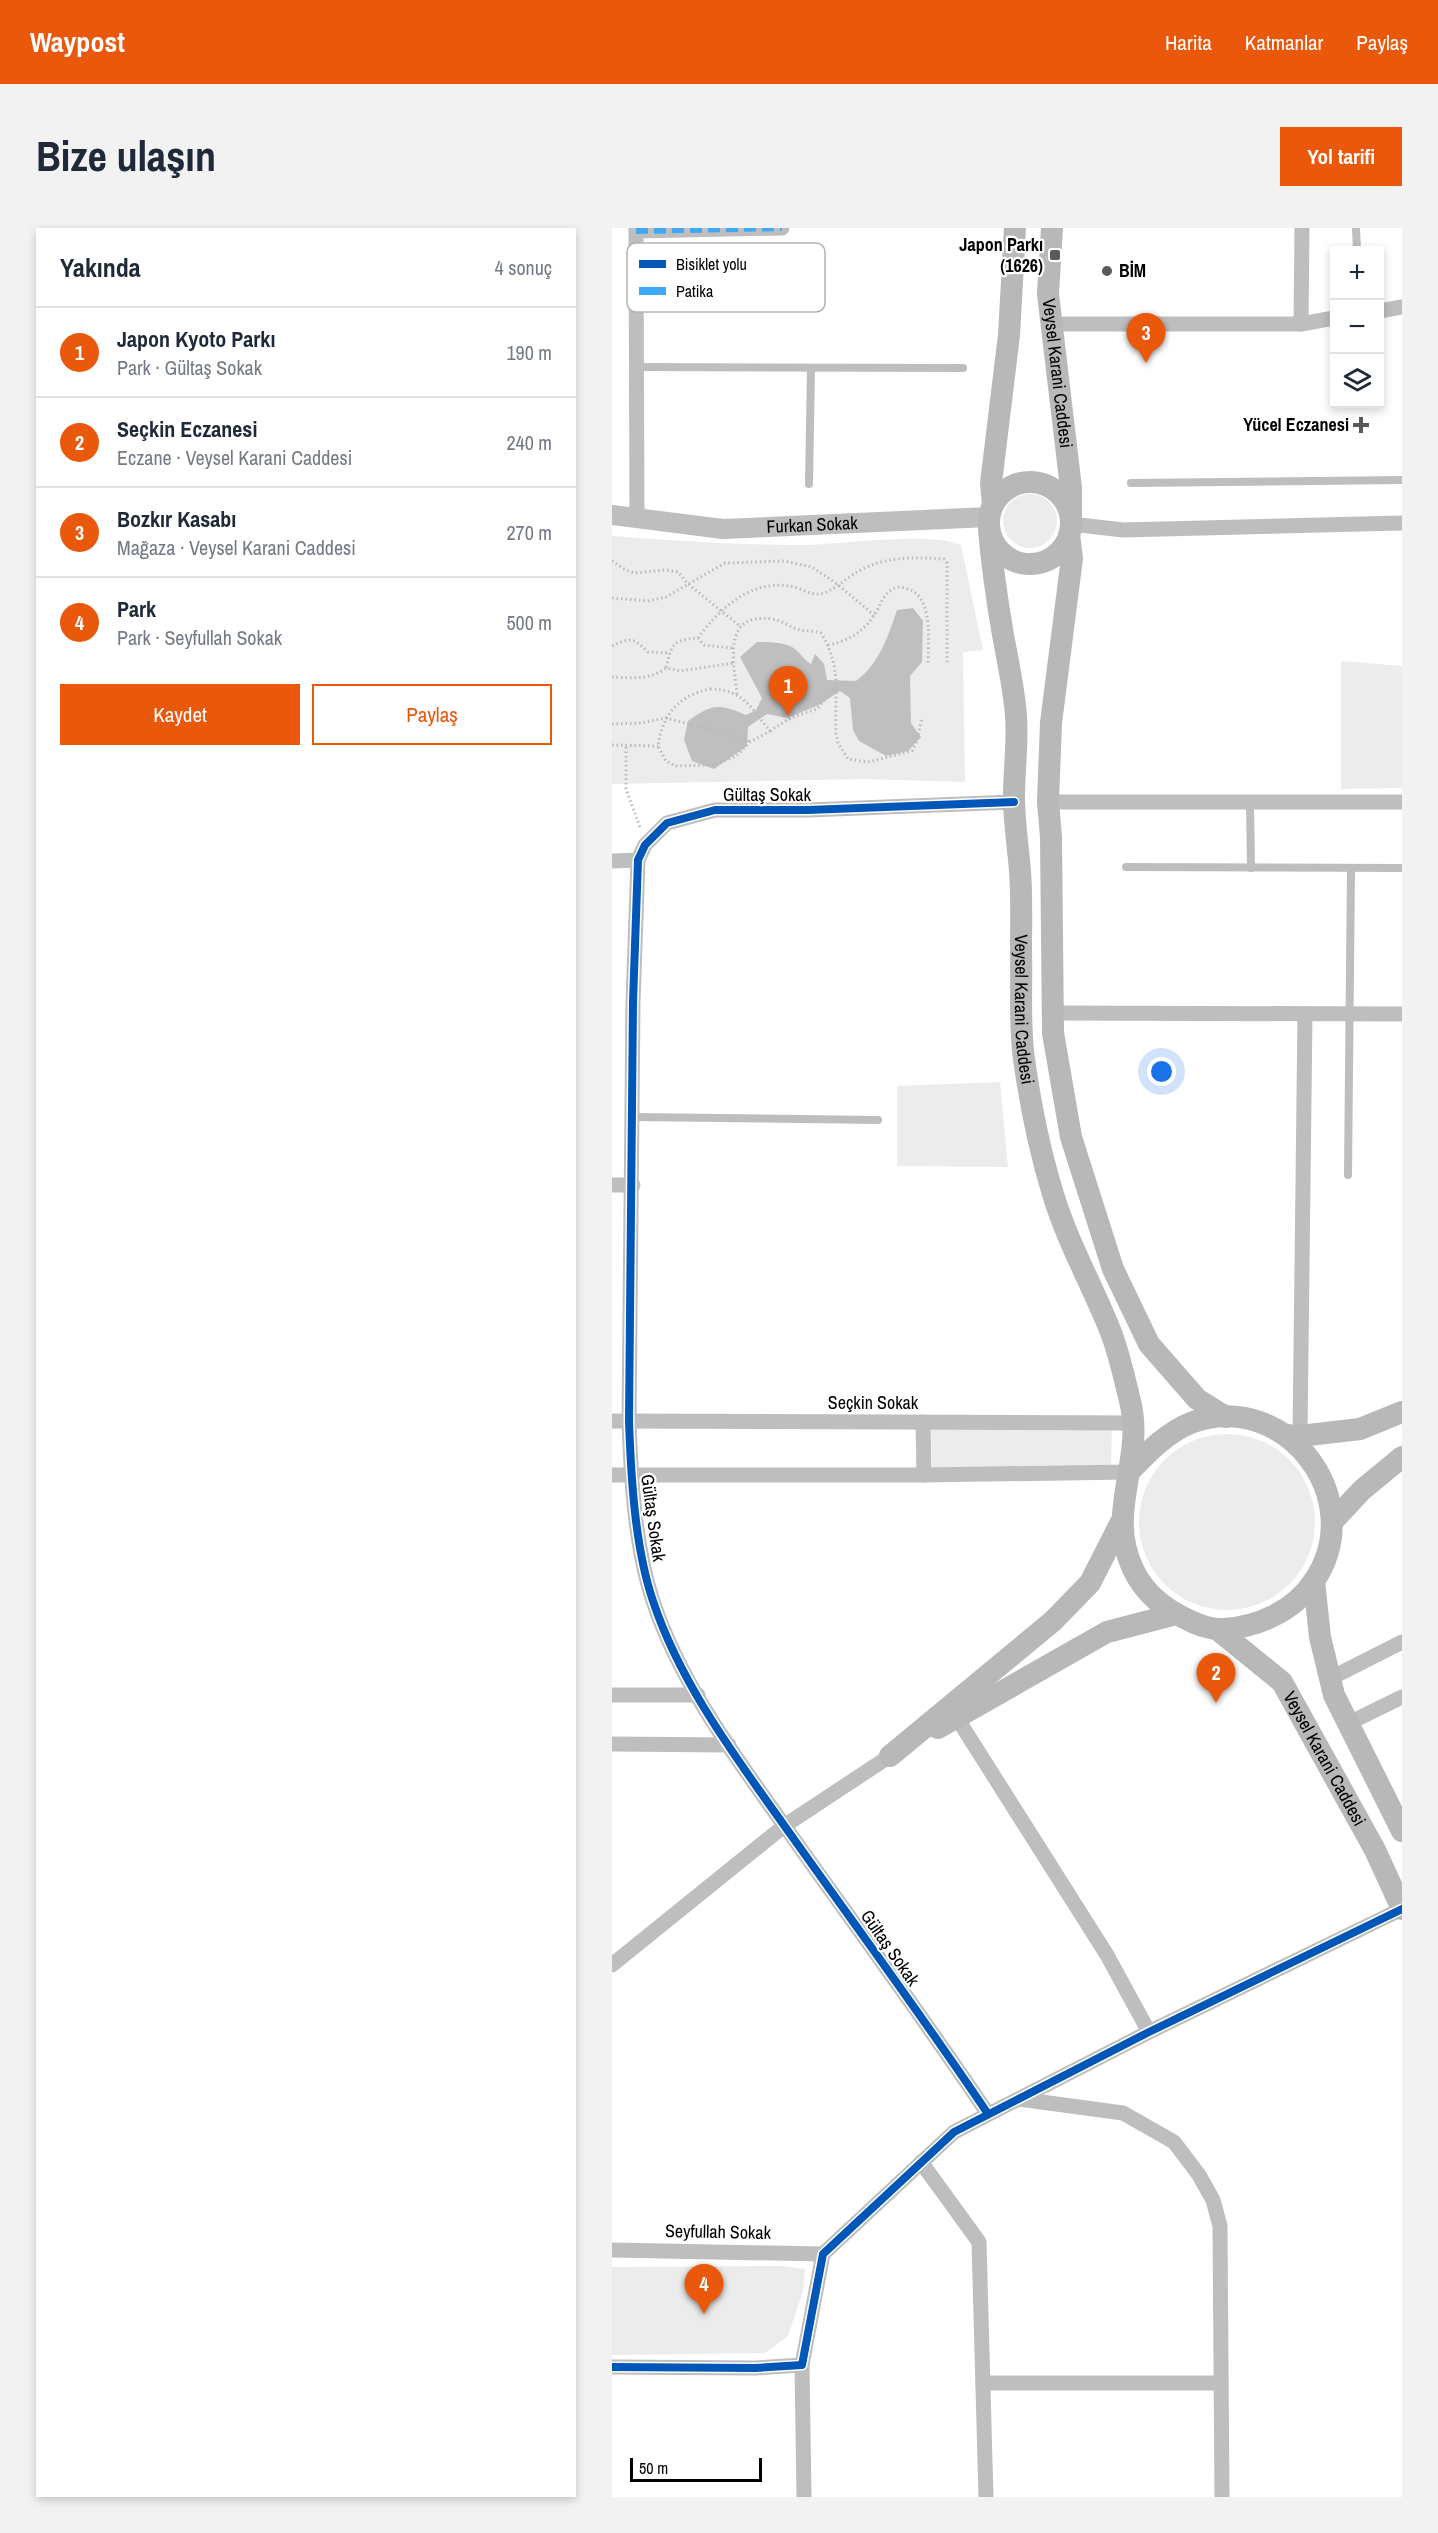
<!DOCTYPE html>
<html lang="tr">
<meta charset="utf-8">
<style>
:root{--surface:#fff;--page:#f2f2f3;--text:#1f2937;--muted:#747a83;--line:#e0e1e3;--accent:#ea580c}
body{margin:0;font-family:"Archivo Narrow",sans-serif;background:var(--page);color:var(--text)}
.controls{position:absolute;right:18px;top:18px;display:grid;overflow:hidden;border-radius:0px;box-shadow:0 3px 9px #0003}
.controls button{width:54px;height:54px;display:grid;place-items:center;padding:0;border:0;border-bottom:2px solid var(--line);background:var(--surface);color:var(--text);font:30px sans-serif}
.scale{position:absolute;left:18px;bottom:15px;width:132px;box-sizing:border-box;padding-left:6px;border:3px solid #000;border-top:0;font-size:16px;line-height:21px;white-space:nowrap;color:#000;-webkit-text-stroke:4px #fff;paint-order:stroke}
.you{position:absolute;left:550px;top:844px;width:21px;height:21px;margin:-15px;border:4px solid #fff;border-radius:50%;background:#1a73e8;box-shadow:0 0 0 9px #1a73e833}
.badge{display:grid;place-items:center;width:39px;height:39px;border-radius:50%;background:var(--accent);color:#fff;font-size:20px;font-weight:700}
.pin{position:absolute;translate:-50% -50px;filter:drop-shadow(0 2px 3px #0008)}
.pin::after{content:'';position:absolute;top:32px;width:21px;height:18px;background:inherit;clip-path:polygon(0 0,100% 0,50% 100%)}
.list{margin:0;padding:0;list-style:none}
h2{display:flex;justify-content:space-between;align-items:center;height:78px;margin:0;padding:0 24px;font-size:26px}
h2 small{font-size:20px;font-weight:400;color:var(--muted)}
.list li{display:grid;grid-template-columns:39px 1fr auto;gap:18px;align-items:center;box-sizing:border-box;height:90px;padding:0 24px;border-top:2px solid var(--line)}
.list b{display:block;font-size:22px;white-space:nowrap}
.list p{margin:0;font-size:20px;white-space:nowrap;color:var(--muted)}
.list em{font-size:20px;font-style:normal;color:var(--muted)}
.actions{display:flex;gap:12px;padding:18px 24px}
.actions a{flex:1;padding:14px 0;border:2px solid var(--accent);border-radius:0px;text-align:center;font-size:21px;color:var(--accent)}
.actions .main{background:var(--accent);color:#fff}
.icon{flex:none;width:33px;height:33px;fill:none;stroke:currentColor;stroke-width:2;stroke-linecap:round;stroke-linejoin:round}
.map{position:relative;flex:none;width:790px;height:2269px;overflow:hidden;border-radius:0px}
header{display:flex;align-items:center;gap:36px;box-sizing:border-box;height:84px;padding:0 30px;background:var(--accent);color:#fff}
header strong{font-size:28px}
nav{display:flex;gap:33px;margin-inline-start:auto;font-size:21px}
.intro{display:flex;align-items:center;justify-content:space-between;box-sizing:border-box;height:144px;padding:0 36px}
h1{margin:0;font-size:42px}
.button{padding:15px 27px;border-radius:0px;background:var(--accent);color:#fff;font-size:21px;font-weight:700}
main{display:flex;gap:36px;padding:0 36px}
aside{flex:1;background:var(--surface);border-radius:0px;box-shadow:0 3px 9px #0003}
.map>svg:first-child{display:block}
.green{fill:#ececec}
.water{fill:#bfbfbf}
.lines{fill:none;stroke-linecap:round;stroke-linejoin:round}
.path{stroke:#b9b9b9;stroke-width:3;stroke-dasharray:1.5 3;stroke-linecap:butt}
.service{stroke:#bebebe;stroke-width:8}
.minor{stroke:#bebebe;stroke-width:15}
.tertiary{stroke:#bebebe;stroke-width:20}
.secondary{stroke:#b8b8b8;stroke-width:22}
.quiet{stroke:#3fa9f5;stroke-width:6;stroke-dasharray:12 6;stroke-linecap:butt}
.cycleway-casing{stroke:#fff;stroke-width:11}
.cycleway{stroke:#0057b8;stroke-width:8}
.poi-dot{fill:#595959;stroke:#fff;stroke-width:2}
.labels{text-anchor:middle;stroke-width:4.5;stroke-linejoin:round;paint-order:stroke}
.poi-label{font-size:18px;font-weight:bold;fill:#000;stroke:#fff;text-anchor:end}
.street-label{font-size:18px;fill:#000;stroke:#fff}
.key{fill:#fff;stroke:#b2b2b2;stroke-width:1.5}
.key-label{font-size:16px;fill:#000}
</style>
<header>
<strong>Waypost</strong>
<nav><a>Harita</a><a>Katmanlar</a><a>Paylaş</a></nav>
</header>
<div class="intro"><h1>Bize ulaşın</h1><a class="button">Yol tarifi</a></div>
<main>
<aside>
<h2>Yakında<small>4 sonuç</small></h2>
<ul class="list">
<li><span class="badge">1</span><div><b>Japon Kyoto Parkı</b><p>Park · Gültaş Sokak</p></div><em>190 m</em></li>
<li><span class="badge">2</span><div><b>Seçkin Eczanesi</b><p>Eczane · Veysel Karani Caddesi</p></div><em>240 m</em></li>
<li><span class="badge">3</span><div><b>Bozkır Kasabı</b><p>Mağaza · Veysel Karani Caddesi</p></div><em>270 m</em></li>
<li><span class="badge">4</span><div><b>Park</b><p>Park · Seyfullah Sokak</p></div><em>500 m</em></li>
</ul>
<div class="actions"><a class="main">Kaydet</a><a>Paylaş</a></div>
</aside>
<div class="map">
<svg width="790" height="2269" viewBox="0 0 790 2269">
<rect width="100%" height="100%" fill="#fff"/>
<g class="green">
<circle cx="418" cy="293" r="27"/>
<path d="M0,308C63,313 126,317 189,317C228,317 317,303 349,317L371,422L351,424L353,554L252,551L0,556Z"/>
<path d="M729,433L790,438V560L729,561Z"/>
<path d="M388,854L396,939L285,938V858Z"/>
<path d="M500,1198L499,1241H323L320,1239L319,1199Z"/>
<circle cx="615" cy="1294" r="88"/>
<path d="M170,2038L193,2041L191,2063L176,2108L153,2125L0,2127V2039Z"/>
</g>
<path class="water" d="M301,380L311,393L310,434L298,448L299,495L309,509L296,523L274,528L247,513L241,502L238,470L228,463L207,477L175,490L155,486L136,499L135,518L102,541L80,533L72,512L76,493C99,476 107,475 134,487L144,482L150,470L128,429L145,414C157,414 170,414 180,419C187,423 192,432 199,436L203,426L212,436L215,452L244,453C267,436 276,409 285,382Z"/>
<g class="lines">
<g class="path">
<path d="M0,333L12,341L22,345L53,342L66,344L76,356L129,399"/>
<path d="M0,370L36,373L54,369L113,335L172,333L200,339L225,356L262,387"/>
<path d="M86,410C107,381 138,352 177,358C187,359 197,367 208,366C221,364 235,349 247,343C273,328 304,329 332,331L335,335V436"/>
<path d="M216,417C240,412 254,402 266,381C269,374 273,366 279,362C284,358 290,359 296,361C322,369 316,415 316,436"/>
<path d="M0,418C20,408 22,411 36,424L58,425"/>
<path d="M120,420L92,417L86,410C60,412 60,416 54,440L68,443L122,435"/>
<path d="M0,449C18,450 39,452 54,440"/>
<path d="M98,461C131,461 139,480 158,503L138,514L124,528L102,537L63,538L54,533L46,518C50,487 67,467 98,461Z"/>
<path d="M125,466C122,435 109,384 160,391C168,392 175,397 182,400C191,404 200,402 209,405C231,441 222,467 224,506L226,515L236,531L256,534L300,523L305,513L310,489"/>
<path d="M0,496L29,495L54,490L135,511L137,514"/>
<path d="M158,503L180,489L205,481L224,458"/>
<path d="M0,517L46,518"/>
<path d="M14,519V561L28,599"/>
</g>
<g class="service">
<path d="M744,0L745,22"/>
<path d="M25,139L351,140"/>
<path d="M519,255L790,252"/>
<path d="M197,256L199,140"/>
<path d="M638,574L639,640"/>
<path d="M514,639L790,640"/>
<path d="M21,889L266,892"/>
<path d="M736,947L739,641"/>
</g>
<g class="minor">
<path d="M24,0L25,290"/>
<path d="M24,3L170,0"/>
<path d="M768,83L790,79"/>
<path d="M440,96H689L722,90"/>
<path d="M689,96L690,0"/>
<path d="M459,296L511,302L790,295"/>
<path d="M436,574H790"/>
<path d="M0,633L26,632"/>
<path d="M440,785L790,786"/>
<path d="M0,957H21"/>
<path d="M0,1193L522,1195"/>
<path d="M311,1194L312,1247"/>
<path d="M688,1208L693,786"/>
<path d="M0,1247H312L517,1244"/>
<path d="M717,1451L790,1414"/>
<path d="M0,1467H86"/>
<path d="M345,1490L495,1727L537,1804"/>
<path d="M737,1495L790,1469"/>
<path d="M0,1516L117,1517"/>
<path d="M0,1737L172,1598L278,1528"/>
<path d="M407,1871L511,1885L562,1914L587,1947L601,1972L608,1998L610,2269"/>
<path d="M376,1886C313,1792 245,1700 179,1607C128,1535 69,1458 41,1373C23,1320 19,1250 17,1193L21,774L26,632L33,617L55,595L103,582H196L402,574"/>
<path d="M309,1934L367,2014L374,2269"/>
<path d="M0,2022L211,2026"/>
<path d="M190,2137L192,2269"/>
<path d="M0,2139L143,2140L190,2137L211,2026L342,1904L537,1804L790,1681"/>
<path d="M371,2155H609"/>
</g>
<path class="tertiary" id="s1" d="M0,287L111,301L377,289"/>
<g class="secondary">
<path id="s2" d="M440,0L436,66L459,260V289"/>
<circle cx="418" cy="295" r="41"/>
<path d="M381,277L379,255L397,107L403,0"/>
<path id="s3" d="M377,302C380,337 385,372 391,407C396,434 402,461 404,488C406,515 402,542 402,569C402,594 406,618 408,643C410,670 409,697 409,724C410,759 407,796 412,831C418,874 428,924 441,966C455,1013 480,1057 498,1102C507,1124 512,1149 518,1173C533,1233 493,1282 521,1341C529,1358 542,1372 558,1382C573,1391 593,1402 611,1401C646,1399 682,1383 702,1353C757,1272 675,1162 581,1194C555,1204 536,1224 517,1244"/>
<path d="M457,307L460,330L439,495L436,574L439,609L441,805L459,909L501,1041L537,1116L585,1171L614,1189"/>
<path d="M673,1207L688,1208L748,1201L790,1184"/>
<path d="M720,1294L750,1262L790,1229"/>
<path d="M702,1353L708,1409L722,1467L790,1603"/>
<path id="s4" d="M606,1402L670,1454L763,1622L790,1681"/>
<path d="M326,1500L495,1404L564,1386"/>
<path d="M278,1528L441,1393L478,1355L509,1294"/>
</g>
<path class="quiet" d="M24,3L170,0"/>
<g class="cycleway-casing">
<g id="cycleway">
<path d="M376,1886C313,1792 245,1700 179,1607C128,1535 69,1458 41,1373C23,1320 19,1250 17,1193L21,774L26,632L33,617L55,595L103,582H196L402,574"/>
<path d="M0,2139L143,2140L190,2137L211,2026L342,1904L537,1804L790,1681"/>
</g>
</g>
<use href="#cycleway" class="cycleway"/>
</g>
<g class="poi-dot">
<rect x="437" y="21" width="12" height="12" rx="3"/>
<circle cx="495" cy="43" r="6"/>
<path d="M746 188h6v6h6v6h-6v6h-6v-6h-6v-6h6z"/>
</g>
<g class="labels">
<g class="poi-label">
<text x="431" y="23">Japon Parkı<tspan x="431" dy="21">(1626)</tspan></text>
<text x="507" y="49" text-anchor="start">BİM</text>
<text x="737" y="203">Yücel Eczanesi</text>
</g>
<g class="street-label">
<text dy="6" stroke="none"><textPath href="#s2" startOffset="146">Veysel Karani Caddesi</textPath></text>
<text dy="6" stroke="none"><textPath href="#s1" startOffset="201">Furkan Sokak</textPath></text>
<text x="155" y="573">Gültaş Sokak</text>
<text dy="6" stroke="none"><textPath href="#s3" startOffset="482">Veysel Karani Caddesi</textPath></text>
<text x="261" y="1181">Seçkin Sokak</text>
<text transform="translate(41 1290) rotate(82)" y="6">Gültaş Sokak</text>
<text dy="6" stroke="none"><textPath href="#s4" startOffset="170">Veysel Karani Caddesi</textPath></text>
<text transform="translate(278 1720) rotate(55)" y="6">Gültaş Sokak</text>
<text transform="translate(106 2004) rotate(1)" y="6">Seyfullah Sokak</text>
</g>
</g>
<rect x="15" y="15" width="198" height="69" rx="9" class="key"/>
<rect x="27" y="32" width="27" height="8" fill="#0057b8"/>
<rect x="27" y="59" width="27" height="8" fill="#3fa9f5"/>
<g class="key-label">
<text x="64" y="42">Bisiklet yolu</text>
<text x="64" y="69">Patika</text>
</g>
</svg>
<div class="controls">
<button>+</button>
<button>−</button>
<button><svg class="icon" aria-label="layers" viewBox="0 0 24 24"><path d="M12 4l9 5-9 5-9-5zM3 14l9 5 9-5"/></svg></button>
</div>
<div class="scale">50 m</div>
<div class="you"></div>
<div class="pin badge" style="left:176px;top:488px">1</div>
<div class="pin badge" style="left:604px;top:1475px">2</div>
<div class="pin badge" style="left:534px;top:135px">3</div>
<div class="pin badge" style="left:92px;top:2086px">4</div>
</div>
</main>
